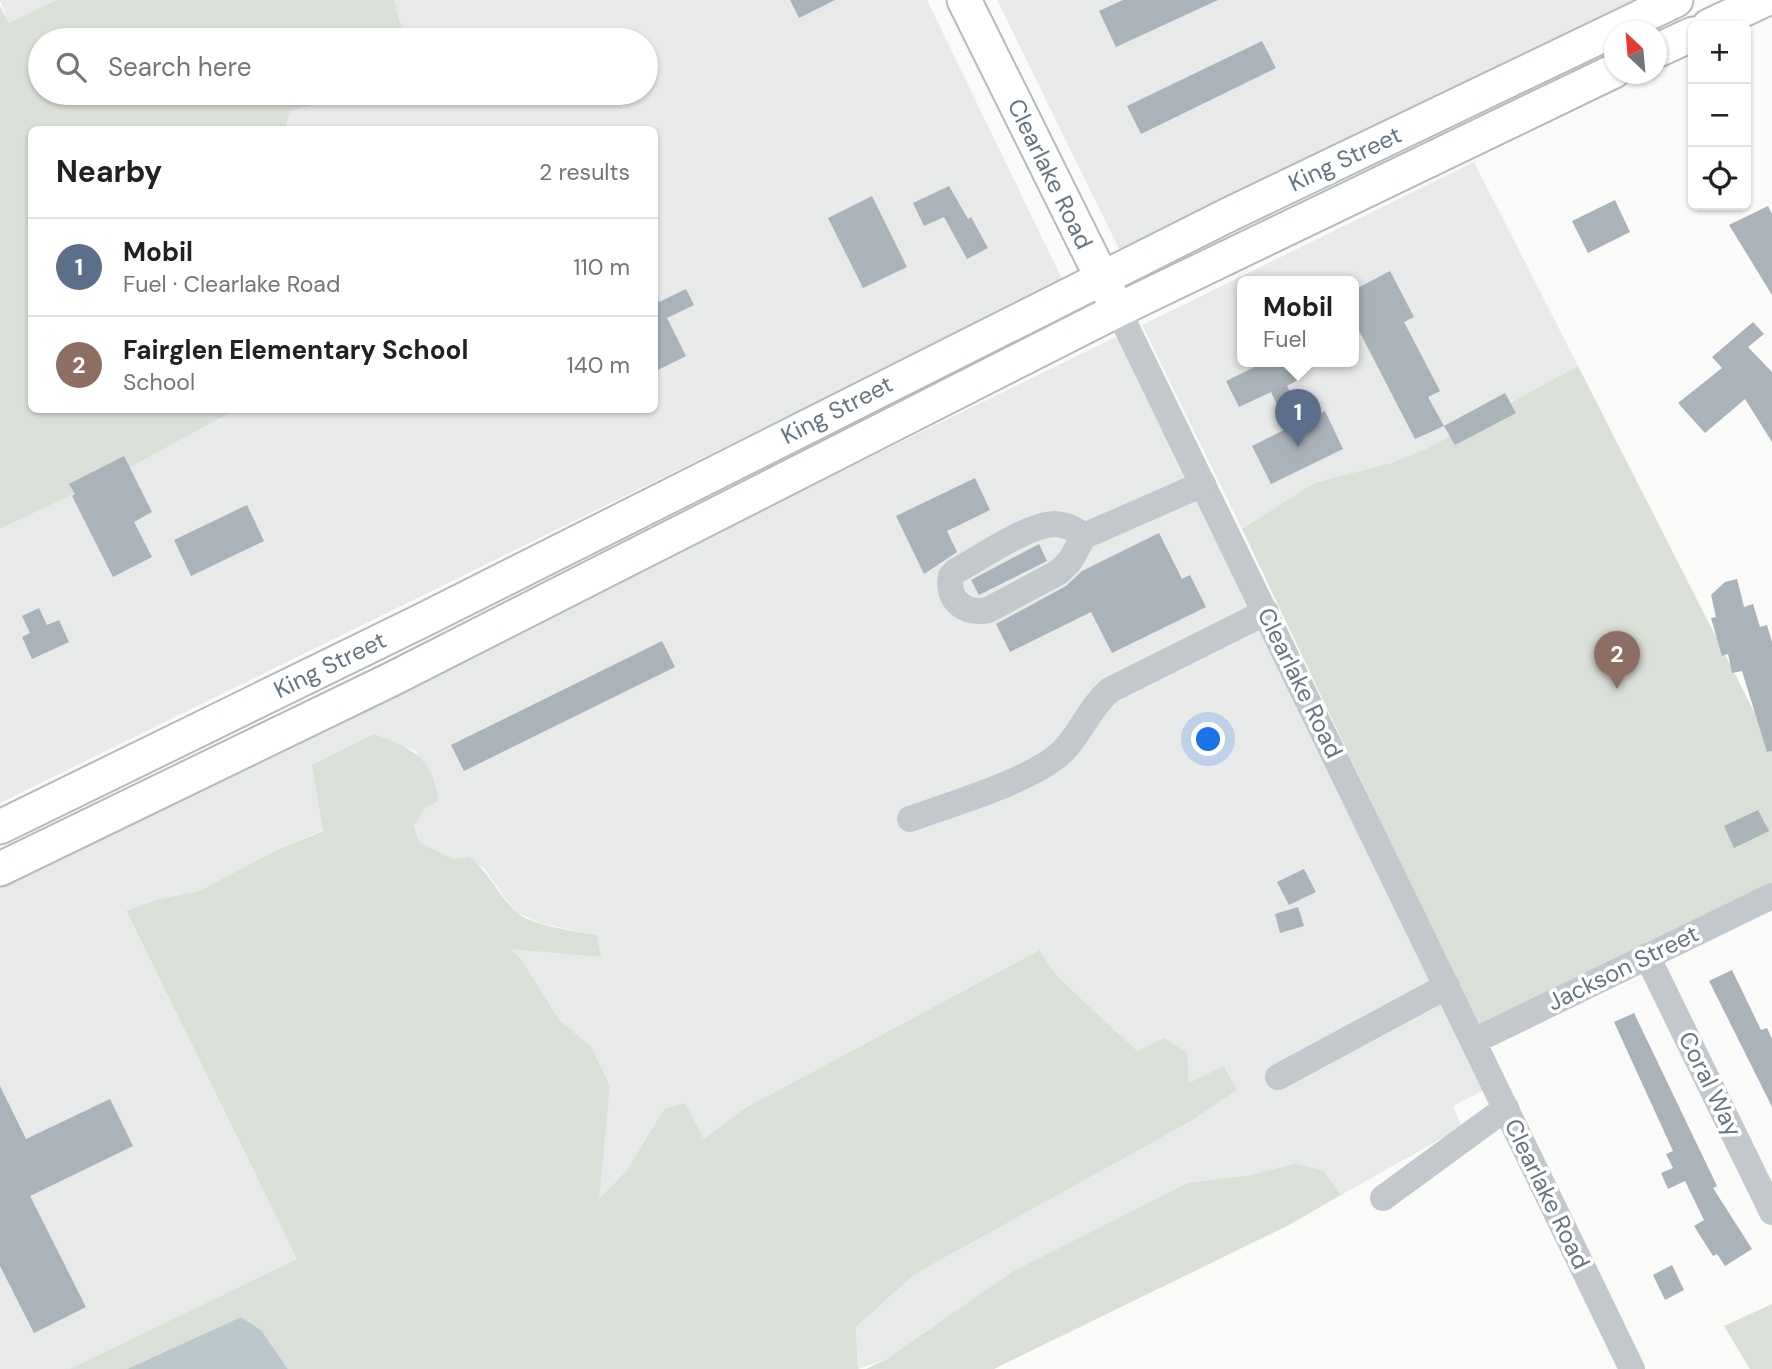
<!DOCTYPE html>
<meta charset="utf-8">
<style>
:root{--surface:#fff;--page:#f2f2f2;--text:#202124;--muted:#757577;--line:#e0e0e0;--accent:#ea580c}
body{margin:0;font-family:"DM Sans",sans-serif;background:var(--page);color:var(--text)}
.controls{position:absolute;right:21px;top:21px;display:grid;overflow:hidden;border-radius:10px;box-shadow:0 2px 5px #0004}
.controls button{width:63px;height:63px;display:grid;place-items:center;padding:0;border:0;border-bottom:2px solid var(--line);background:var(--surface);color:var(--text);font:35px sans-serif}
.compass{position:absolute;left:1604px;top:21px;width:63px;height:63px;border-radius:50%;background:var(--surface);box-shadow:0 2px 5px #0004;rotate:334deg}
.you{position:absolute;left:1209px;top:740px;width:24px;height:24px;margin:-18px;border:5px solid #fff;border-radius:50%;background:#1a73e8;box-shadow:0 0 0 10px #1a73e833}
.badge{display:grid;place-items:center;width:46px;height:46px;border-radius:50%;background:var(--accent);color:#fff;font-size:23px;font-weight:700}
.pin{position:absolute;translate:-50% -58px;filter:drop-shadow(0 2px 4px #0008)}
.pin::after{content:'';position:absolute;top:37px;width:24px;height:21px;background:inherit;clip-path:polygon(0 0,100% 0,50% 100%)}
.popup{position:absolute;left:1237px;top:276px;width:122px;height:91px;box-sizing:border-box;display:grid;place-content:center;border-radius:10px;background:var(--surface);filter:drop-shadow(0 2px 5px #0005);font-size:23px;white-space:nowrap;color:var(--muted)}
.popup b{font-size:26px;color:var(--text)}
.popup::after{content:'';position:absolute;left:50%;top:100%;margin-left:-14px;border:14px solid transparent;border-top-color:var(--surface)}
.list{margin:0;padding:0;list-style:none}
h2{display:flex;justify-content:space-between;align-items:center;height:91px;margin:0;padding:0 28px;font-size:30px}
h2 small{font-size:23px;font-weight:400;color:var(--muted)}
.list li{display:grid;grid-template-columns:46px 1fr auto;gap:21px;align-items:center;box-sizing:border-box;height:98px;padding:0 28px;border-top:2px solid var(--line)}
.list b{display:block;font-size:26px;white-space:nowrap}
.list p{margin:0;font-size:23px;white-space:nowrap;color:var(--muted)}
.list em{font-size:23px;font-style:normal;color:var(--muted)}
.icon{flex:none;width:38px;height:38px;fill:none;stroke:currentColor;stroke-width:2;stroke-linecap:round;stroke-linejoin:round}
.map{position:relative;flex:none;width:1772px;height:1369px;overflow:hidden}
.search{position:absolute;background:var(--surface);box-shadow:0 2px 5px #0004;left:28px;top:28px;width:630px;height:77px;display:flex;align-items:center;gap:18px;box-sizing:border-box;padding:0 24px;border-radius:38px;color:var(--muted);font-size:26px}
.panel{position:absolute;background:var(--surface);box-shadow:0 2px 5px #0004;left:28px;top:126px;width:630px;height:287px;border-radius:10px}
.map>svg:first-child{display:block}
.built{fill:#e8e9e9;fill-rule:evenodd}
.green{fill:#dadfd7}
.water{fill:#bbc7cb}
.building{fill:#aab3b9}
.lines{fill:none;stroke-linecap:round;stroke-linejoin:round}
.major-casing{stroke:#b5babe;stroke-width:37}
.minor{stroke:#c3c8cc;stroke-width:26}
.major{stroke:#fff;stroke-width:33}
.labels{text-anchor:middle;stroke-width:7;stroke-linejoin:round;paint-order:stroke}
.street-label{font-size:24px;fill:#657683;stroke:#fff}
</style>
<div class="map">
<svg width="1772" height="1369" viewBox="0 0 1772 1369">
<rect width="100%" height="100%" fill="#fafaf8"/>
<g class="built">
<path d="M0,0H57L9,24Z"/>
<path d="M394,0H927L1063,281L0,803V529L134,465L235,410H654V130L285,129L290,111L362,93H646V40H405Z"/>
<path d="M997,0H1634L1121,253Z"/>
<path d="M1474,162L1578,366L1428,448L1391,463L1314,483L1242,529L1142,325ZM1242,281H1354V361H1242Z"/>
<path d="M1120,335L1486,1089L1453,1106L1462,1127L1341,1195L1323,1170L1295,1165L1246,1176L936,1327L887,1359L858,1369L856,1327L915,1274L1191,1121L1237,1090L1225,1067L1189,1083L1187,1052L1164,1038L1137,1051L1056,975L1038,950L747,1107L704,1139L696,1125L664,1109L627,1170L598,1200L610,1086L591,1046L560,1021L521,959L510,948L600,957L597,935L543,924L515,912L484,868L453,859L419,842L414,825L425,809L438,801L416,751L374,734L323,830L277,850L199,891L159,899L126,912L297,1259L70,1369H0V882Z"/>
</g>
<g class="green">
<path d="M57,0H394L405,40H40V93H362L290,111L285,129L32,130V410H235L134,465L0,529V6L9,23Z"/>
<path d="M1578,366L1772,747V883L1478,1027L1242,529L1314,483L1391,463L1428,448Z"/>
<path d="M374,734C412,748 433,757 438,801L425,809L414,825L419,842L453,859L469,857C489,872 497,893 514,910C529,926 575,931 597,935L601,957L511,949L521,959L560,1021L591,1046L610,1086L599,1199L627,1170L664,1109L685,1103L704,1139L747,1107L1039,950L1056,975L1137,1051L1164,1038L1187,1052L1189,1083L1224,1066L1237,1090L1191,1121L915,1274L856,1327L858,1369H288L261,1330L241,1317L127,1369H70L297,1259L126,911L159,899L199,891L277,850L323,831L312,765Z"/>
<path d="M1295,1164L1323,1170L1341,1195L1287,1226L994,1369H866L887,1359L1012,1272L1188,1183L1246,1176Z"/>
<path d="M1772,1304V1369H1750L1724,1326Z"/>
</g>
<path class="water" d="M241,1317L261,1330L288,1369H127Z"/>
<g class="building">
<path d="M790,0H835L799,18Z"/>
<path d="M1123,0H1218L1116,47L1099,11Z"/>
<path d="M1262,41L1276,68L1141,134L1127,106Z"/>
<path d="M949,186L968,219L971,217L988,248L967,259L944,217L924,226L913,203Z"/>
<path d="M872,196L907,267L863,288L828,218Z"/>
<path d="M1615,200L1630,232L1588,253L1572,221Z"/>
<path d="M1768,206L1772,214V295L1729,225Z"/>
<path d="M1390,271L1414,317L1404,322L1440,391L1428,397L1444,426L1415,439L1354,321V290Z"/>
<path d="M686,289L694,305L667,318L686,356L654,372V293L659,302Z"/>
<path d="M1753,322L1764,334L1748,347L1772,372V442L1745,399L1705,433L1678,403L1722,368L1712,357Z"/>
<path d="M1267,361H1289L1298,380L1287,386L1304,421L1325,411L1343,449L1271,484L1252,446L1288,428L1271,392L1239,407L1226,381Z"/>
<path d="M1505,393L1516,413L1455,445L1444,426Z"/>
<path d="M124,456L152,512L134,522L152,557L113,577L72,496L75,494L69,484Z"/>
<path d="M975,478L990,510L947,531L957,552L924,574L896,516Z"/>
<path d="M247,505L264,541L191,576L174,540Z"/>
<path d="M1159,533L1182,579L1190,575L1206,607L1112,653L1091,612L1010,652L996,624L1066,586L1082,571Z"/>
<path d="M1039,544L1047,561L979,595L971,580Z"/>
<path d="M1737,579L1744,607L1753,604L1760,627L1767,625L1772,642V751L1767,752L1742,671L1732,673L1728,654L1722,656L1711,618L1716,617L1711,595L1725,582Z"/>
<path d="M39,608L47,625L59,620L69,642L32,659L22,637L30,633L22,616Z"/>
<path d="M662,641L675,667L464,771L451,745Z"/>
<path d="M1758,810L1769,831L1734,848L1724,826Z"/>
<path d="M1304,869L1316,892L1289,905L1277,882Z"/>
<path d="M1298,907L1304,926L1280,933L1275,914Z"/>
<path d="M1732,970L1761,1030L1767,1028L1772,1039V1107L1709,981Z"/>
<path d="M1634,1013L1717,1186L1713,1188L1752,1249L1725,1266L1717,1254L1713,1256L1694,1226L1704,1220L1685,1181L1668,1189L1661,1173L1673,1168L1666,1154L1673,1151L1614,1022Z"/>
<path d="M0,1086L26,1139L110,1099L133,1146L30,1196L86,1307L34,1333L0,1266Z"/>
<path d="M1672,1265L1684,1290L1665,1300L1653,1275Z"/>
</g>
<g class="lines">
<g class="major-casing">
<g id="major">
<path d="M964,0L1111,296"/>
<path d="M1709,26L1764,0"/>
<path d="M1656,51L1693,34"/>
<path d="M0,827L421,621L1228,215L1676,0"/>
<path d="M0,869L392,679L1118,310L1614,71"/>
</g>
</g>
<g class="minor">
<path d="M1118,310L1632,1369"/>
<path d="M1084,536C1075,529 1066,524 1055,524C1029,524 980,558 956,571L951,576C946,600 965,615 988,610L1059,572L1070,561L1084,536L1203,484"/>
<path d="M910,819C951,804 1035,780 1064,750C1082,731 1090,707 1110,690L1266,612"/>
<path d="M1647,956L1772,1212"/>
<path d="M1474,1041L1772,896"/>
<path d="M1278,1077L1447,986"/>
<path d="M1383,1198L1506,1108"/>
</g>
<use href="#major" class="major"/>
</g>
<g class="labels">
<g class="street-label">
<text transform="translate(1345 159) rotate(-25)" y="8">King Street</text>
<text transform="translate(1050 174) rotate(64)" y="8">Clearlake Road</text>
<text transform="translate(837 410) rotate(-27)" y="8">King Street</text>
<text transform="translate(330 665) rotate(-26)" y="8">King Street</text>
<text transform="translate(1300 683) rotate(64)" y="8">Clearlake Road</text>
<text transform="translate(1623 968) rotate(-26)" y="8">Jackson Street</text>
<text transform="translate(1710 1084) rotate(64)" y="8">Coral Way</text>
<text transform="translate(1547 1194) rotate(64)" y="8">Clearlake Road</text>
</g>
</g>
</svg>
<div class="controls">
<button>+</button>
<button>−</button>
<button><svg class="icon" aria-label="locate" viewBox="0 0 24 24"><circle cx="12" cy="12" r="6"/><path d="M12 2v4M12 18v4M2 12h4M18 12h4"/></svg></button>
</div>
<svg class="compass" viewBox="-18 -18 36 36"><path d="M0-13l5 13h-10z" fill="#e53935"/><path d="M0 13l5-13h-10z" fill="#757577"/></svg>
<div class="you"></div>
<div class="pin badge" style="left:1298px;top:447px;background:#5c6f8a">1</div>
<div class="popup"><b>Mobil</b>Fuel</div>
<div class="pin badge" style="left:1617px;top:689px;background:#8d6e63">2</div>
<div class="search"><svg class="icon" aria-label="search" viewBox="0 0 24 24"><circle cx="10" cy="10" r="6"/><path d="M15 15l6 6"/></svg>Search here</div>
<section class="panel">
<h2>Nearby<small>2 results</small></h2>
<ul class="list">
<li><span class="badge" style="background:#5c6f8a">1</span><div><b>Mobil</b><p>Fuel · Clearlake Road</p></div><em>110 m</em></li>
<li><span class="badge" style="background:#8d6e63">2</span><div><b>Fairglen Elementary School</b><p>School</p></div><em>140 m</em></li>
</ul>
</section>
</div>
